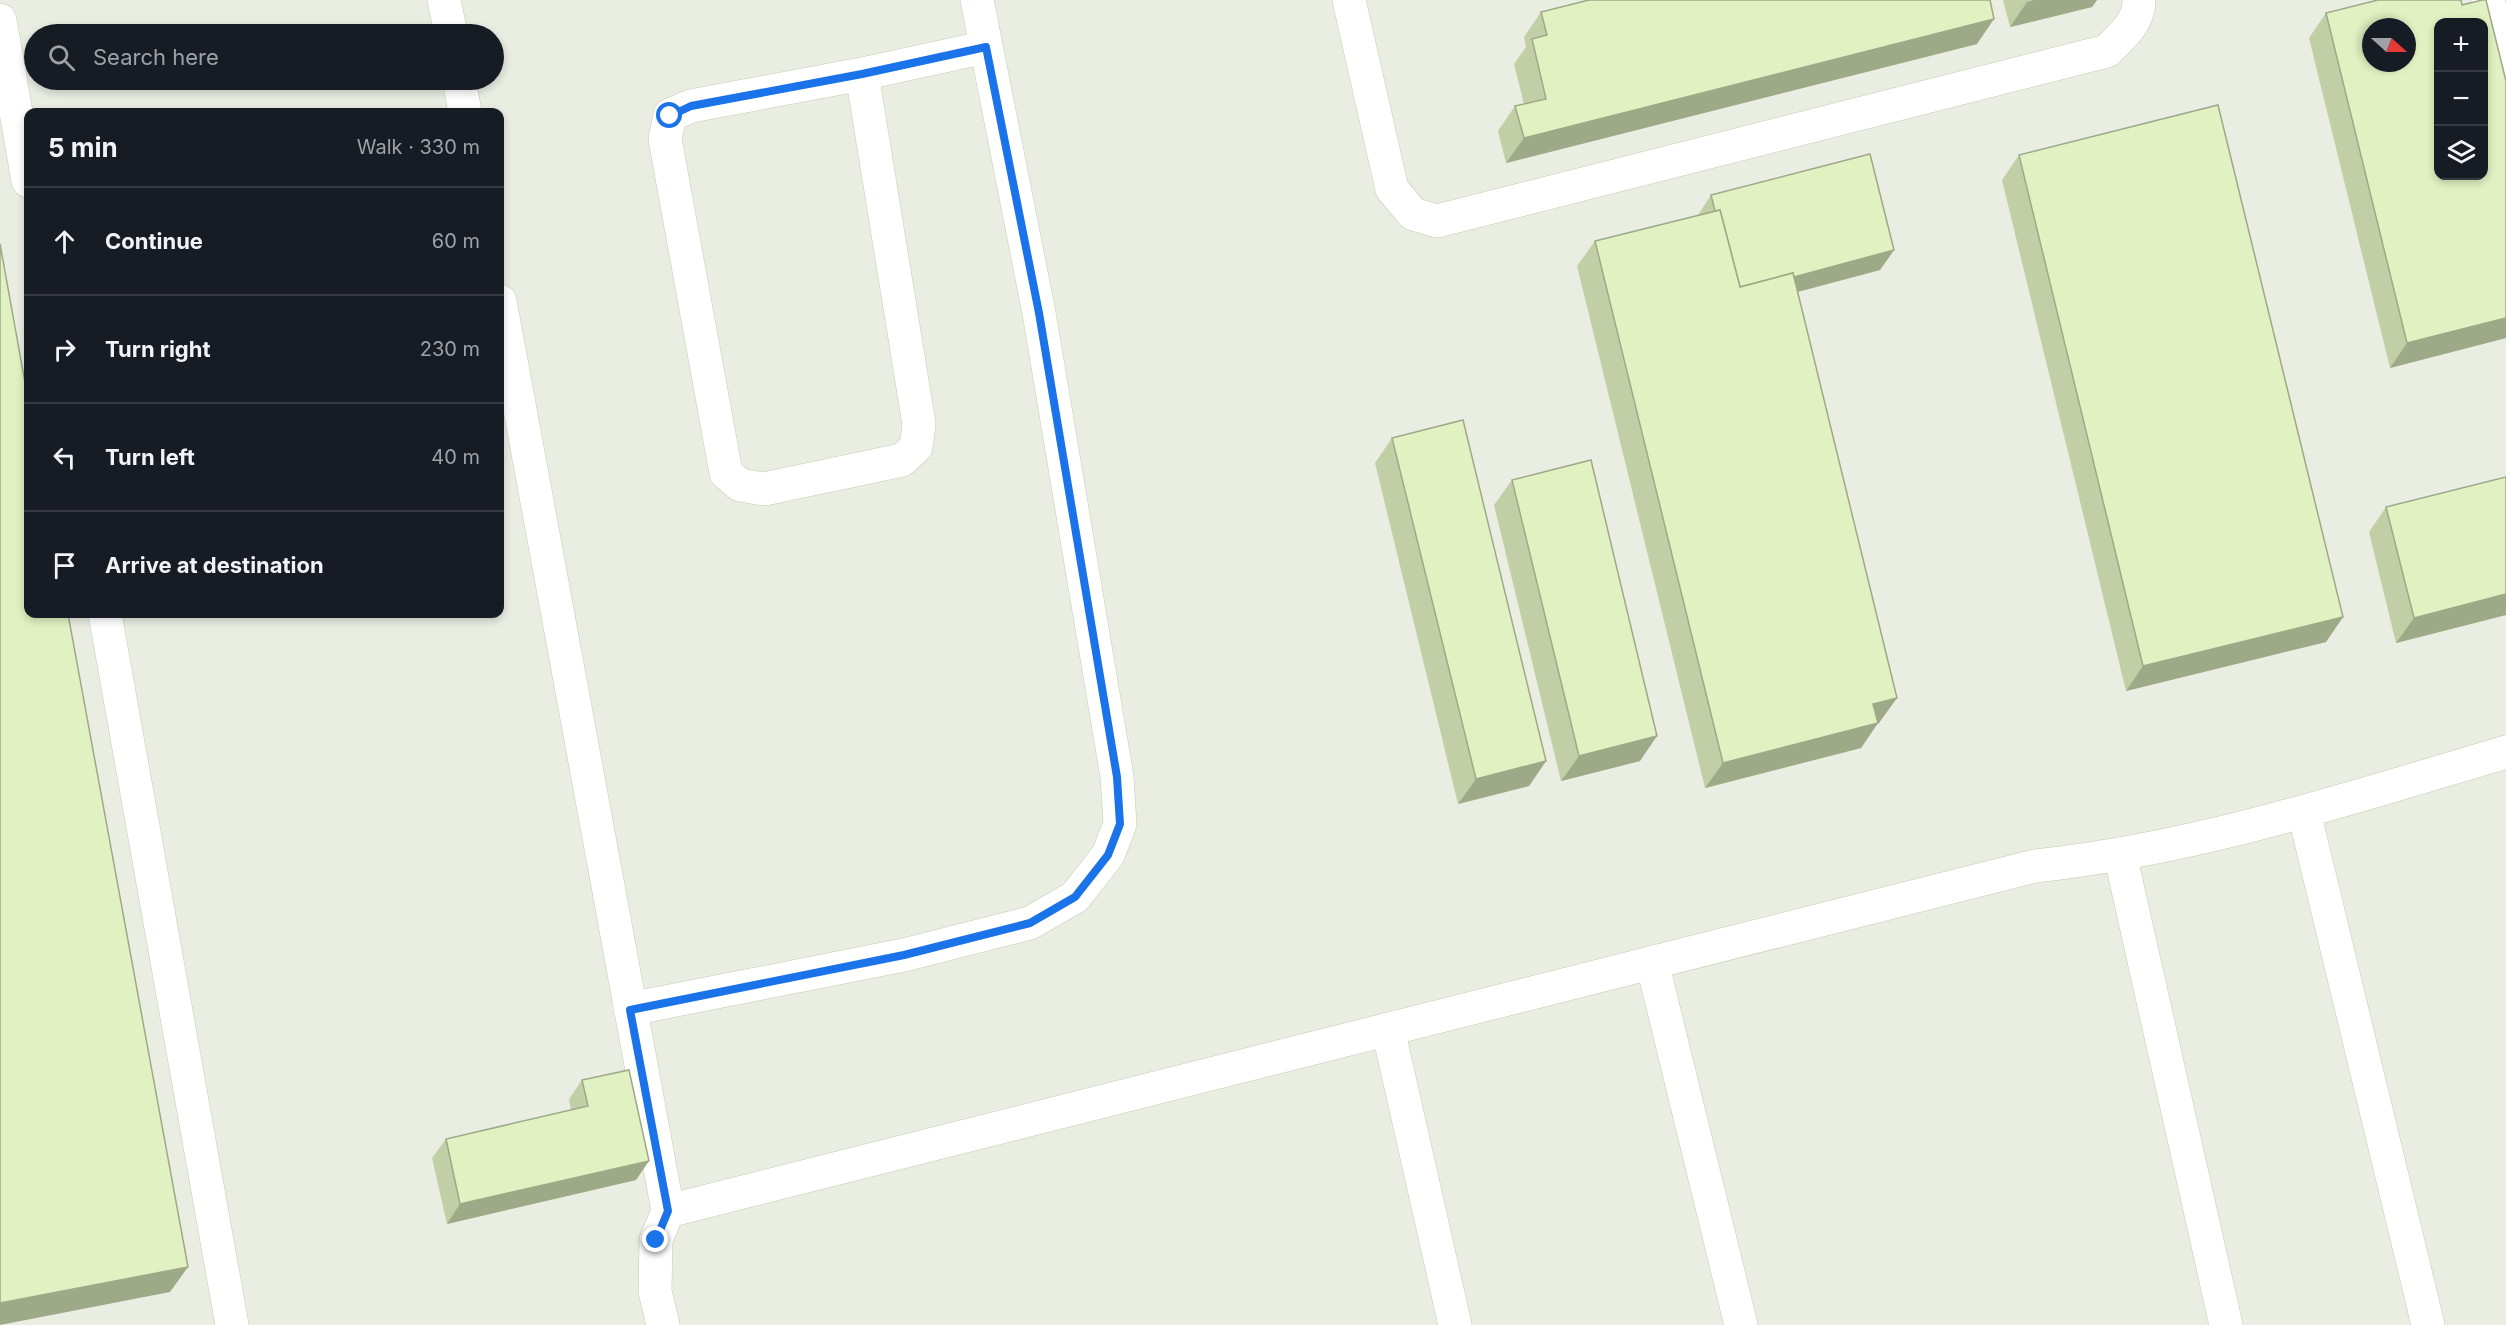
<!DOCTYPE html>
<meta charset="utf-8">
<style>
:root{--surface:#171b24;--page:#20242c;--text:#f1f3f6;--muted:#9ea1a6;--line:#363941}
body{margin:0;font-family:Inter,sans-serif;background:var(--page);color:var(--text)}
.controls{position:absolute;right:18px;top:18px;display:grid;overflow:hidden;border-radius:12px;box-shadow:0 3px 9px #0003}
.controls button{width:54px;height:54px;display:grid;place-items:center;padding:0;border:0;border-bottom:2px solid var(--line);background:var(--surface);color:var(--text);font:30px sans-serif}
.compass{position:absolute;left:2362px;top:18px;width:54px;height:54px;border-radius:50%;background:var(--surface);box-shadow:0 3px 9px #0003;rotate:111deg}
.stop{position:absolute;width:18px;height:18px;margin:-14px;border:4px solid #1a73e8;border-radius:50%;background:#fff}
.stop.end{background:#1a73e8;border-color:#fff;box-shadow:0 2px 6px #0008}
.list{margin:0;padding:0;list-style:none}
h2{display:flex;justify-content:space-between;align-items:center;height:78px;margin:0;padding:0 24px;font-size:26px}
h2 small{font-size:20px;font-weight:400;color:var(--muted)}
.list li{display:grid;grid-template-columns:39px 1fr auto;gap:18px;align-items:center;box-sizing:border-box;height:108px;padding:0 24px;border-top:2px solid var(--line)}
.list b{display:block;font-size:22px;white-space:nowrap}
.list em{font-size:20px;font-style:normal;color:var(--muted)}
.icon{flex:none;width:33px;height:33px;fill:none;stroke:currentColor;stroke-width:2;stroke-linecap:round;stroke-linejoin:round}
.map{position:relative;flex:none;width:2506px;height:1325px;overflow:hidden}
.search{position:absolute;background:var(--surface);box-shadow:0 3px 9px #0003;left:24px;top:24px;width:480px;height:66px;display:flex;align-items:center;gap:15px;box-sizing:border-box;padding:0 21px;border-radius:33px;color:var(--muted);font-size:22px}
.panel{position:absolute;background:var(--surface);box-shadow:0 3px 9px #0003;left:24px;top:108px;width:480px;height:510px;border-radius:12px}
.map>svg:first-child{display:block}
.industrial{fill:#e9ede2;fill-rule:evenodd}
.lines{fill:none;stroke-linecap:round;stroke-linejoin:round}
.minor-casing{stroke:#c2ceaf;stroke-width:34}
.minor{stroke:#fff;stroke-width:33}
.wall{fill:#c2cfa6}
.shaded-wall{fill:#9ea987}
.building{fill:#e1f1c1;stroke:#9ea987;stroke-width:1.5;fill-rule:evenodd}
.route{stroke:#1a73e8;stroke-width:8}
</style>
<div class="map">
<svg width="2506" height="1325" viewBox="0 0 2506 1325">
<rect width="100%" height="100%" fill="#f2fce9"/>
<path class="industrial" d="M0,0H2506V1325H0ZM2438,22H2484V176H2438ZM2371,27H2407V63H2371ZM34,34H494V80H34ZM28,112H500V614H28Z"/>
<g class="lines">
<g class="minor-casing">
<g id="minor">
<path d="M444,0L451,34"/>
<path d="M1349,0L1392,189L1413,214L1437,221L2107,51C2122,36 2139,23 2139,0"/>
<path d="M2488,0L2506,70"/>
<path d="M0,20L28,181"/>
<path d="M862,74L919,424L916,447L902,460L764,489L740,485L726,473L665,139L670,115L691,106L862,74L986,47"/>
<path d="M459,80L465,112"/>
<path d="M500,301L668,1211L656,1240L655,1291L663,1325"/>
<path d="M105,614L232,1325"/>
<path d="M2304,812L2428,1325"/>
<path d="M2120,854L2226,1325"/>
<path d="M1652,962L1741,1325"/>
<path d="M630,1009L904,955L1030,923L1075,897L1108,855L1120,824L1117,777L1039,313L977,0"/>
<path d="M1388,1029L1455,1325"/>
<path d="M668,1211L2035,866C2196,849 2351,798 2506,752"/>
</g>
</g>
<use href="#minor" class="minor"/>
</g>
<g class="wall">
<path d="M2003,0H2097L2092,7L2010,27Z"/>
<path d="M2462,5L2506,81V338L2390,368L2309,38L2326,13Z"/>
<path d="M1541,12L1977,44L1506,163L1498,131L1515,106L1524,104L1514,64L1526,47L1524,37Z"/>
<path d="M2019,155L2343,617L2326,642L2126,691L2002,180Z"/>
<path d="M1711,195L1894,250L1880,270L1798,292L1879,723H1878L1861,748L1705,788L1577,266L1595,241L1698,215Z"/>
<path d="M1392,438L1546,761L1529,786L1458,804L1375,463Z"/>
<path d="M2506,477V615L2396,643L2369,532L2386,507Z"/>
<path d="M1512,480L1640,761L1561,781L1494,505Z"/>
<path d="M582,1080L636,1180L447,1224L432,1158L446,1139L571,1110L569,1099Z"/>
</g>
<g class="shaded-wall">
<path d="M2034,0H2097L2092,7L2010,27L2027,2Z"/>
<path d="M1994,19L1977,44L1506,163L1524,138Z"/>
<path d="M1894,250L1880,270L1722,312L1736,292Z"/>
<path d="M2506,318V338L2390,368L2407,343Z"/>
<path d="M2506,594V615L2396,643L2414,618Z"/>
<path d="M2343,617L2326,642L2126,691L2143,666Z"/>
<path d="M1897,698L1879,723L1856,729L1873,704Z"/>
<path d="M1878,723L1861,748L1705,788L1723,763Z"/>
<path d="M1657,736L1640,761L1561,781L1579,756Z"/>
<path d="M1546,761L1529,786L1458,804L1476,779Z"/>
<path d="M649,1161L636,1180L447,1224L460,1204Z"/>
<path d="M188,1267L170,1292L0,1325V1303Z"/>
</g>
<g class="building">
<path d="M1589,0H1990L1994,19L1524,138L1515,106L1546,99L1532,39L1547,35L1541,12Z"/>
<path d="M2378,0H2461L2462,5L2482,0H2486L2506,81V318L2407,343L2326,13ZM2439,22H2484V176H2439ZM2371,27H2407V63H2371Z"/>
<path d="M2218,105L2343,617L2143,666L2019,155Z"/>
<path d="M1870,154L1894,250L1794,277L1793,273L1740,287L1720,210L1715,211L1711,195Z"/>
<path d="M1720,210L1740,287L1793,273L1897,698L1873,704L1878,723L1723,763L1595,241Z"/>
<path d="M0,244L28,399V614H68L188,1267L0,1303Z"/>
<path d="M1463,420L1546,761L1476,779L1392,438Z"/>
<path d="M1591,460L1657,736L1579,756L1512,480Z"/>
<path d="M2506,477V594L2414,618L2386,507Z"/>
<path d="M629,1070L649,1161L460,1204L446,1139L588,1106L582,1080Z"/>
</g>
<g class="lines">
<path class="route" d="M656,1240L668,1211L630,1010L904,955L1030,923L1075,897L1108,855L1120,824L1117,777L1039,313L986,47L862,74L691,106L670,116"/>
</g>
</svg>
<div class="controls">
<button>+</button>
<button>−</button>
<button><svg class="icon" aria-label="layers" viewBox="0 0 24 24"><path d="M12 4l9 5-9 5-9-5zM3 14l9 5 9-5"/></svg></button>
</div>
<svg class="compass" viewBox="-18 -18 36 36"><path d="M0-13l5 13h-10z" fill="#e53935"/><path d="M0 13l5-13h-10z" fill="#9ea1a6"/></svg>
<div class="stop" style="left:670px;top:116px"></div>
<div class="stop end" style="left:656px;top:1240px"></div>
<div class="search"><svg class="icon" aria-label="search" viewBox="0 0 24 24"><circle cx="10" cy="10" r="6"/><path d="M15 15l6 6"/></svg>Search here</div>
<section class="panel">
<h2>5 min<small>Walk · 330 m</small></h2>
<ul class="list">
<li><svg class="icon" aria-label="ahead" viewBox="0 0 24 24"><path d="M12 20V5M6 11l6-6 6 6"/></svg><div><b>Continue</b></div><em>60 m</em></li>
<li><svg class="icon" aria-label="right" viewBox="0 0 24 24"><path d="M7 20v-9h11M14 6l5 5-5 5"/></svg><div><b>Turn right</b></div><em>230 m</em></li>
<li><svg class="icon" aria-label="left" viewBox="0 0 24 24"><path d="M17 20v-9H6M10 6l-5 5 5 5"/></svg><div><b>Turn left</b></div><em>40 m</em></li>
<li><svg class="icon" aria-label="arrive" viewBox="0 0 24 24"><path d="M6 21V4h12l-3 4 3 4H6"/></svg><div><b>Arrive at destination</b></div></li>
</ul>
</section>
</div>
